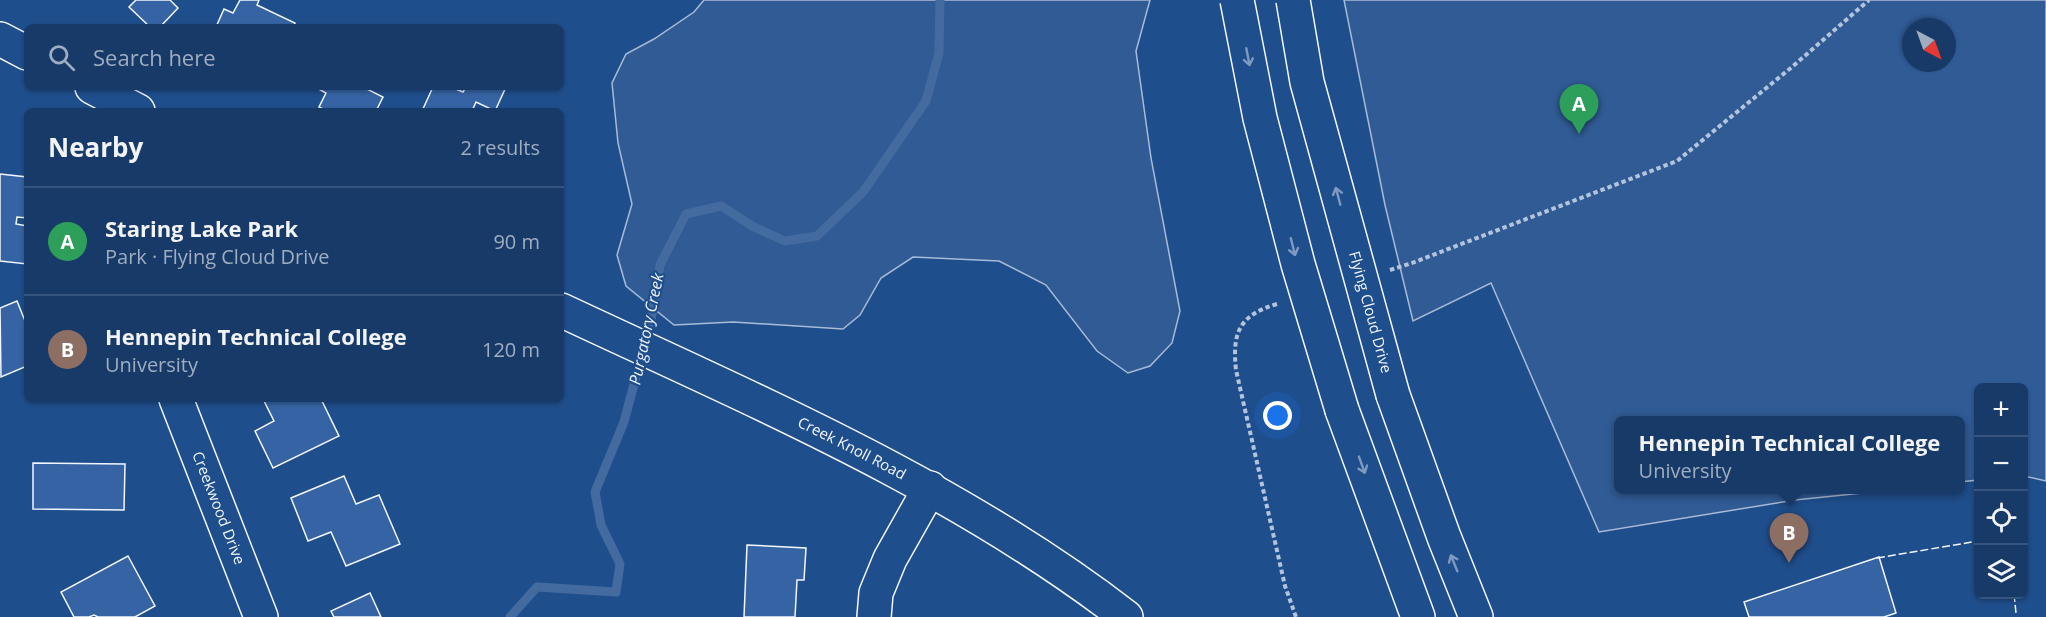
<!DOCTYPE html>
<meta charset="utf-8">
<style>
:root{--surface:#173a69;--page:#20416f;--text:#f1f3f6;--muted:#9eadc0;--line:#36547d;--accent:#ffb74d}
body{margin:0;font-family:"Open Sans",sans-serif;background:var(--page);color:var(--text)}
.controls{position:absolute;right:18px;bottom:18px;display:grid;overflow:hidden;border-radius:9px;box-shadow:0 2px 4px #0004}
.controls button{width:54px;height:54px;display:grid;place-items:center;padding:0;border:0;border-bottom:2px solid var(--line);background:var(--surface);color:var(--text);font:30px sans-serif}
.compass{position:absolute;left:1902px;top:18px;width:54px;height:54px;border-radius:50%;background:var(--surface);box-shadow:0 2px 4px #0004;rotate:139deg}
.you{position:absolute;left:1278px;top:416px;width:21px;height:21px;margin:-15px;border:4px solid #fff;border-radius:50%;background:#1a73e8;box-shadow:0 0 0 9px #1a73e833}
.badge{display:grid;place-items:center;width:39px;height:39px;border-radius:50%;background:var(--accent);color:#fff;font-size:20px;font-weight:700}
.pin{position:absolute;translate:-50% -50px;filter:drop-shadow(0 2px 3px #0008)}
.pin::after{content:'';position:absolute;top:32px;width:21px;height:18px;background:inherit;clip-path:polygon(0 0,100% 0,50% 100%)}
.popup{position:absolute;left:1614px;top:416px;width:351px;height:78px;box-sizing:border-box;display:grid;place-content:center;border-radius:9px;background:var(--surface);filter:drop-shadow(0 2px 4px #0005);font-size:20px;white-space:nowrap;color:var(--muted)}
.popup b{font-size:22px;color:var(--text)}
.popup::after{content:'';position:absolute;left:50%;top:100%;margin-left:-12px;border:12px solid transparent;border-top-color:var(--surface)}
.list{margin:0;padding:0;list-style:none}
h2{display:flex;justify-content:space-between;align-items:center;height:78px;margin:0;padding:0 24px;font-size:26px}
h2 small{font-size:20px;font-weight:400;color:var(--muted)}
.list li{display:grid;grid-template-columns:39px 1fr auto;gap:18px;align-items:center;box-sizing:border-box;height:108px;padding:0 24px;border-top:2px solid var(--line)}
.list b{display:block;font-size:22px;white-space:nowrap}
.list p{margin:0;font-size:20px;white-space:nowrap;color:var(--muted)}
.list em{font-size:20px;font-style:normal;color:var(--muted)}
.icon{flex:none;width:33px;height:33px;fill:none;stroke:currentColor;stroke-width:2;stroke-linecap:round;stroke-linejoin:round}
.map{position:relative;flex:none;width:2046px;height:617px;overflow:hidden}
.search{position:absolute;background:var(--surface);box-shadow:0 2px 4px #0004;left:24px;top:24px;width:540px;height:66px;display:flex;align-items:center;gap:15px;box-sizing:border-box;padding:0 21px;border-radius:9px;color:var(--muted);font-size:22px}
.panel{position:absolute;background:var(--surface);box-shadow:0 2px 4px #0004;left:24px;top:108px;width:540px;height:294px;border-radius:9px}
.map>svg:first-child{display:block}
.green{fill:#305b95;stroke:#a8bbd7;stroke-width:1.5;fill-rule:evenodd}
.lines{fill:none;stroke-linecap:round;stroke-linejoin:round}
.stream{stroke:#446ba0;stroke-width:9}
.building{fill:#3563a3;stroke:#f2f6ff;stroke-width:1.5}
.minor-casing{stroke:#f2f6ff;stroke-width:36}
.major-casing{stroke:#f2f6ff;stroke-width:36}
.path{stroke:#b3c4dc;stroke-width:4;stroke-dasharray:4.5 3;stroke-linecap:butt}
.minor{stroke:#1f4e8c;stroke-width:33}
.major{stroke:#1f4e8c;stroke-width:33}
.major-bridge-casing{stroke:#f2f6ff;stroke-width:36;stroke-linecap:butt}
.major-bridge{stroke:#1f4e8c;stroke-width:33}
.fence{stroke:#f2f6ff;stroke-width:1.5;stroke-dasharray:8 3;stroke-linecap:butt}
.oneway{stroke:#7e9ac0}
.labels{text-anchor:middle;stroke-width:4.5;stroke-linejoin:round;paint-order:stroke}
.street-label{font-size:15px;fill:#f2f6ff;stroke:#1f4e8c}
.water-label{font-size:16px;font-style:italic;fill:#f2f6ff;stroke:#1f4e8c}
</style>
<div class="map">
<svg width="2046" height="617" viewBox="0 0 2046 617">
<rect width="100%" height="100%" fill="#1f4e8c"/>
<g class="green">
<path d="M704,0H1150L1136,51L1151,158L1180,311L1172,343L1150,366L1128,373L1097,351L1046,285L999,261L913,257L881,278L860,315L843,329L733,322L674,325L626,286L617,255L632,204L618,143L612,83L626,54L654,39L694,12Z"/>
<path d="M1344,0H2046V481L2024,476V388H1978V480L1960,482V420H1618V490H1892L1795,500L1599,532L1491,283L1413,321L1385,205ZM1911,27H1947V63H1911Z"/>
</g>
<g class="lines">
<path class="stream" d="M510,617L537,587L616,592L620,564L601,525L595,492L624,422L651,320L660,265L686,214L721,206L754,227L785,241L817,236L863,192L926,101L939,53L940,0"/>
</g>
<g class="building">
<path d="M136,0H170L178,8L160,27H150L129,7Z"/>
<path d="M240,0H259L257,5L295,23L293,27H216L224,9L233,13Z"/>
<path d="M315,87H363L383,97L376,111H327L319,107L326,93Z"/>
<path d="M433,87H451L463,92L466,87H506L495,111L476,102L472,111H422Z"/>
<path d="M0,174L27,177V218L17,217L16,224L27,226V264L0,261Z"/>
<path d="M17,301L27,326V366L1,377L0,308Z"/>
<path d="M263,399H321L339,436L273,468L255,431L274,421Z"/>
<path d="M33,463L125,464L124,510L33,509Z"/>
<path d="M344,476L356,504L379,495L400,544L346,566L331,532L308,541L291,498Z"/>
<path d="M747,545L806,548L804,580H797L795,617H744Z"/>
<path d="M128,556L155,606L135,617H98L94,615L89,617H74L61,592Z"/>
<path d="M1879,557L1896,613L1884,617H1749L1744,602Z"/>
<path d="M370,593L381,617H334L331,611Z"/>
</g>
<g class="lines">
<g class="minor-casing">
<g id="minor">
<path d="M0,39L27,53"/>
<path d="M92,87L138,111"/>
<path id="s1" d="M561,310C755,401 955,485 1126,617"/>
<path id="s2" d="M176,399L261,617"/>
<path d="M874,617L876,593L890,559L930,488"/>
</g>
</g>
<g class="major-casing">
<g id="major">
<path d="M1393,395L1444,537L1476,617"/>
<path d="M1342,410L1418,617"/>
</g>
</g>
<g class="path">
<path d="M1390,270L1412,263L1677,161L1792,67L1869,0"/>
<path d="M1277,304C1239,315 1232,333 1236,370L1285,586L1296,617"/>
</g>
<use href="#minor" class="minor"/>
<use href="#major" class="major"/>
<g class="major-bridge-casing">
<g id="major-bridge">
<path d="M1237,0L1260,118L1298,264L1342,410"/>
<path id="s3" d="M1293,0L1307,82L1393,395"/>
</g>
</g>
<use href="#major-bridge" class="major-bridge"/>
<g class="fence">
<path d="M1877,558L1978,541"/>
<path d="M2014,594L2016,613"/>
</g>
</g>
<defs><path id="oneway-shaft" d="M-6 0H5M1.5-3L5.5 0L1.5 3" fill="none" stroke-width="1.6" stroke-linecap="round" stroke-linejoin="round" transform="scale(1.5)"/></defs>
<g class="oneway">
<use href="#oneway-shaft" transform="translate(1248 57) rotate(79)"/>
<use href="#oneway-shaft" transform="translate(1338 196) rotate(-105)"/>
<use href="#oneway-shaft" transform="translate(1293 247) rotate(76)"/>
<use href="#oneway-shaft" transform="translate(1362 465) rotate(70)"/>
<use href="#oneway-shaft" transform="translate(1454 563) rotate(-112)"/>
</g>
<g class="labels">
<g class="street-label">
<text dy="5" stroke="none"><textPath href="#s3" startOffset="322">Flying Cloud Drive</textPath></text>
<text dy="5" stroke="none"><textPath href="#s1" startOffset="322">Creek Knoll Road</textPath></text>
<text dy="5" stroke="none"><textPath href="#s2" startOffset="117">Creekwood Drive</textPath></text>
</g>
<g class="water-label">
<text transform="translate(646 329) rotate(-78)" y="6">Purgatory Creek</text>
</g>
</g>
</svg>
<div class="controls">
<button>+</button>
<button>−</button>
<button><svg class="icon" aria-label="locate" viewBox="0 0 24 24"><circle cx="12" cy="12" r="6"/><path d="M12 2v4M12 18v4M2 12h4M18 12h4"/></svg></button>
<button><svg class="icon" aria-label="layers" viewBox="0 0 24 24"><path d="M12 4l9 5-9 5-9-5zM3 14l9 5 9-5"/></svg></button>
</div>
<svg class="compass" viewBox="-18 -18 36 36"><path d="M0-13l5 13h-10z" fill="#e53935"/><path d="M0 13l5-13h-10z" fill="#9eadc0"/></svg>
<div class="you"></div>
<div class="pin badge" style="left:1579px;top:134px;background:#2e9e5b">A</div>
<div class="pin badge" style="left:1789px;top:563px;background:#8d6e63">B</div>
<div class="popup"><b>Hennepin Technical College</b>University</div>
<div class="search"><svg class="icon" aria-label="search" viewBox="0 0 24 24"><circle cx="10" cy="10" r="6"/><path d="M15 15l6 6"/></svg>Search here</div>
<section class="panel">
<h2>Nearby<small>2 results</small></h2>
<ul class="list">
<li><span class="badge" style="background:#2e9e5b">A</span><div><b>Staring Lake Park</b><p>Park · Flying Cloud Drive</p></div><em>90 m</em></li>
<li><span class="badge" style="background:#8d6e63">B</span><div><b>Hennepin Technical College</b><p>University</p></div><em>120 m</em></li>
</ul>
</section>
</div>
